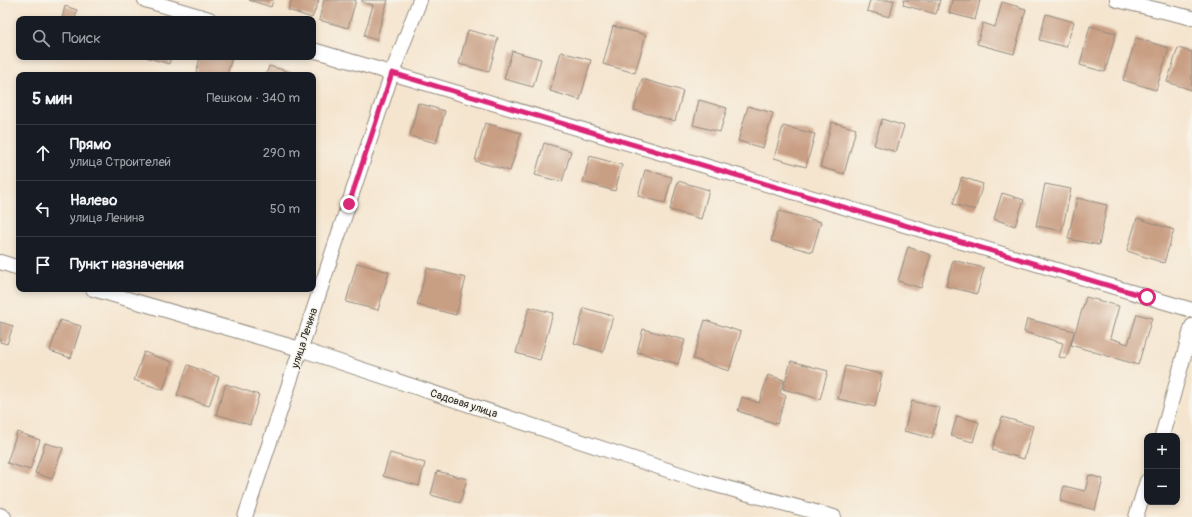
<!DOCTYPE html>
<html lang="ru">
<meta charset="utf-8">
<style>
:root{--surface:#171b24;--page:#20242c;--text:#f1f3f6;--muted:#9ea1a6;--line:#363941}
body{margin:0;font-family:Pangolin,sans-serif;background:var(--page);color:var(--text)}
.controls{position:absolute;right:12px;bottom:12px;display:grid;overflow:hidden;border-radius:8px;box-shadow:0 2px 6px #0003}
.controls button{width:36px;height:36px;display:grid;place-items:center;padding:0;border:0;border-bottom:1px solid var(--line);background:var(--surface);color:var(--text);font:20px sans-serif}
.stop{position:absolute;width:12px;height:12px;margin:-9px;border:3px solid #db2777;border-radius:50%;background:#fff}
.stop.end{background:#db2777;border-color:#fff;box-shadow:0 1px 4px #0008}
.list{margin:0;padding:0;list-style:none}
h2{display:flex;justify-content:space-between;align-items:center;height:52px;margin:0;padding:0 16px;font-size:17px}
h2 small{font-size:13px;font-weight:400;color:var(--muted)}
.list li{display:grid;grid-template-columns:26px 1fr auto;gap:12px;align-items:center;box-sizing:border-box;height:56px;padding:0 16px;border-top:1px solid var(--line)}
.list b{display:block;font-size:15px;white-space:nowrap}
.list p{margin:0;font-size:13px;white-space:nowrap;color:var(--muted)}
.list em{font-size:13px;font-style:normal;color:var(--muted)}
.icon{flex:none;width:22px;height:22px;fill:none;stroke:currentColor;stroke-width:2;stroke-linecap:round;stroke-linejoin:round}
.map{position:relative;flex:none;width:1192px;height:517px;overflow:hidden}
.search{position:absolute;background:var(--surface);box-shadow:0 2px 6px #0003;left:16px;top:16px;width:300px;height:44px;display:flex;align-items:center;gap:10px;box-sizing:border-box;padding:0 14px;border-radius:8px;color:var(--muted);font-size:15px}
.panel{position:absolute;background:var(--surface);box-shadow:0 2px 6px #0003;left:16px;top:72px;width:300px;height:220px;border-radius:8px}
.map>svg:first-child{display:block}
.building{fill:#c99f84}
.lines{fill:none;stroke-linecap:round;stroke-linejoin:round}
.street-casing{stroke:#90887d;stroke-width:16}
.street{stroke:#fff;stroke-width:14}
.route{stroke:#db2777;stroke-width:5}
.labels{text-anchor:middle;stroke-width:3;stroke-linejoin:round;paint-order:stroke}
.street-label{font-size:11px;fill:#2b2b2b;stroke:#f7f3e8}
</style>
<div class="map">
<svg width="1192" height="517" viewBox="0 0 1192 517">
<rect width="100%" height="100%" fill="#f7f3e8"/>
<filter id="ink" filterUnits="userSpaceOnUse"><feTurbulence type="fractalNoise" baseFrequency=".025" numOctaves="2"/><feDisplacementMap in="SourceGraphic" scale="8" xChannelSelector="R" yChannelSelector="G"/><feConvolveMatrix kernelMatrix="1 2 1 2 8 2 1 2 1" color-interpolation-filters="sRGB"/></filter>
<filter id="wash" filterUnits="userSpaceOnUse"><feTurbulence type="fractalNoise" baseFrequency=".012" numOctaves="4" result="noise"/><feDisplacementMap in="SourceGraphic" scale="16" xChannelSelector="R" yChannelSelector="G"/><feGaussianBlur stdDeviation="0.9" result="paint"/><feColorMatrix in="noise" values="0 0 0 0 0 0 0 0 0 0 0 0 0 0 0 0 0 1.4 0 .05"/><feComposite in="paint" operator="in"/></filter>
<g filter="url(#wash)">
<rect width="100%" height="100%" fill="#f5e5cf"/>
<g id="blocks">
<g class="building">
<path d="M249,0H273L271,7Z"/>
<path d="M292,0H319L312,18L288,10Z"/>
<path d="M324,0H356L348,28L319,20Z"/>
<path d="M362,0H388L376,40L364,36L373,5L362,2Z"/>
<path d="M870,0H894L890,17L867,11Z"/>
<path d="M904,0H940L936,14L903,5Z"/>
<path d="M952,0H980L975,20L949,13Z"/>
<path d="M1002,2L1026,9L1014,54L977,44L983,23L995,27Z"/>
<path d="M65,6L77,10L75,19H62Z"/>
<path d="M1046,14L1074,22L1066,47L1039,40Z"/>
<path d="M613,26L646,35L635,73L603,64Z"/>
<path d="M1090,26L1116,33L1105,72L1080,65Z"/>
<path d="M468,30L498,38L489,72L459,64Z"/>
<path d="M1136,38L1169,48L1156,90L1123,80Z"/>
<path d="M1178,48L1192,52V90L1167,82Z"/>
<path d="M512,51L541,59L533,87L504,79Z"/>
<path d="M561,52L591,60L580,100L550,91Z"/>
<path d="M146,57H171L169,64Z"/>
<path d="M200,57H232L227,75L196,74Z"/>
<path d="M269,66L294,73L293,75H266Z"/>
<path d="M642,79L683,91L675,121L634,110Z"/>
<path d="M699,100L727,108L720,132L693,125Z"/>
<path d="M418,103L445,111L436,143L410,136Z"/>
<path d="M748,106L773,113L763,148L738,141Z"/>
<path d="M882,119L904,126L896,152L874,145Z"/>
<path d="M832,122L856,129L844,174L820,167Z"/>
<path d="M485,123L521,133L510,171L475,161Z"/>
<path d="M783,126L815,134L806,167L774,158Z"/>
<path d="M544,143L571,151L562,182L535,175Z"/>
<path d="M590,156L622,165L615,191L583,182Z"/>
<path d="M645,170L672,177L665,203L638,196Z"/>
<path d="M962,177L983,184L975,210L953,204Z"/>
<path d="M678,181L709,190L701,219L670,210Z"/>
<path d="M1045,184L1071,189L1062,231L1036,226Z"/>
<path d="M1002,193L1024,200L1015,226L994,219Z"/>
<path d="M1077,198L1107,205L1099,245L1068,239Z"/>
<path d="M779,211L821,222L812,252L771,241Z"/>
<path d="M1137,218L1174,230L1164,263L1127,251Z"/>
<path d="M908,247L931,255L921,288L898,281Z"/>
<path d="M953,260L984,268L977,294L946,286Z"/>
<path d="M357,263L389,272L378,310L346,302Z"/>
<path d="M427,268L466,278L456,315L417,305Z"/>
<path d="M1086,297L1119,306L1110,338L1128,344L1137,314L1152,318L1138,365L1071,345Z"/>
<path d="M529,307L553,313L540,360L516,353Z"/>
<path d="M584,308L613,316L603,352L574,343Z"/>
<path d="M1027,319L1074,331L1066,359L1059,357L1063,343L1024,332Z"/>
<path d="M60,320L81,326L71,358L50,351Z"/>
<path d="M705,320L741,332L729,371L693,359Z"/>
<path d="M0,322L13,326L7,344L0,342Z"/>
<path d="M643,329L685,340L678,364L637,352Z"/>
<path d="M144,352L172,362L163,390L134,380Z"/>
<path d="M791,361L828,371L820,399L783,389Z"/>
<path d="M188,365L219,377L209,406L177,395Z"/>
<path d="M845,366L882,374L875,407L838,399Z"/>
<path d="M768,375L784,380L780,393L786,396L777,424L738,411L742,397L759,403Z"/>
<path d="M226,384L259,395L250,425L216,414Z"/>
<path d="M912,401L940,408L932,438L904,431Z"/>
<path d="M957,416L979,422L973,442L951,436Z"/>
<path d="M1002,417L1033,426L1024,459L992,450Z"/>
<path d="M17,432L40,440L30,470L7,463Z"/>
<path d="M45,443L63,448L52,479L35,473Z"/>
<path d="M390,453L425,463L419,486L383,476Z"/>
<path d="M437,471L467,479L460,503L431,495Z"/>
<path d="M1089,475L1103,479L1095,510L1060,501L1064,486L1085,491Z"/>
</g>
</g>
</g>
<g filter="url(#ink)">
<use href="#blocks" fill-opacity="0" stroke="#90887d" stroke-width="1"/>
<g class="lines">
<g class="street-casing">
<g id="street">
<path d="M145,0L209,19"/>
<path d="M1117,0L1192,18"/>
<path d="M313,50L1192,310"/>
<path d="M0,262L19,268"/>
<path d="M93,289L300,349L701,481L834,517"/>
<path d="M1162,436L1192,326"/>
<path d="M0,515L4,517"/>
<path d="M245,517L392,73L420,0"/>
<path d="M1136,517L1147,481"/>
</g>
</g>
<use href="#street" class="street"/>
</g>
</g>
<g class="lines" filter="url(#ink)">
<path class="route" d="M349,204L392,73L1147,297"/>
</g>
<g class="labels">
<g class="street-label">
<text transform="translate(304 338) rotate(-72)" y="4">улица Ленина</text>
<text transform="translate(464 403) rotate(18)" y="4">Садовая улица</text>
</g>
</g>
</svg>
<div class="controls">
<button>+</button>
<button>−</button>
</div>
<div class="stop" style="left:1147px;top:297px"></div>
<div class="stop end" style="left:349px;top:204px"></div>
<div class="search"><svg class="icon" aria-label="search" viewBox="0 0 24 24"><circle cx="10" cy="10" r="6"/><path d="M15 15l6 6"/></svg>Поиск</div>
<section class="panel">
<h2>5 мин<small>Пешком · 340 m</small></h2>
<ul class="list">
<li><svg class="icon" aria-label="ahead" viewBox="0 0 24 24"><path d="M12 20V5M6 11l6-6 6 6"/></svg><div><b>Прямо</b><p>улица Строителей</p></div><em>290 m</em></li>
<li><svg class="icon" aria-label="left" viewBox="0 0 24 24"><path d="M17 20v-9H6M10 6l-5 5 5 5"/></svg><div><b>Налево</b><p>улица Ленина</p></div><em>50 m</em></li>
<li><svg class="icon" aria-label="arrive" viewBox="0 0 24 24"><path d="M6 21V4h12l-3 4 3 4H6"/></svg><div><b>Пункт назначения</b></div></li>
</ul>
</section>
</div>
